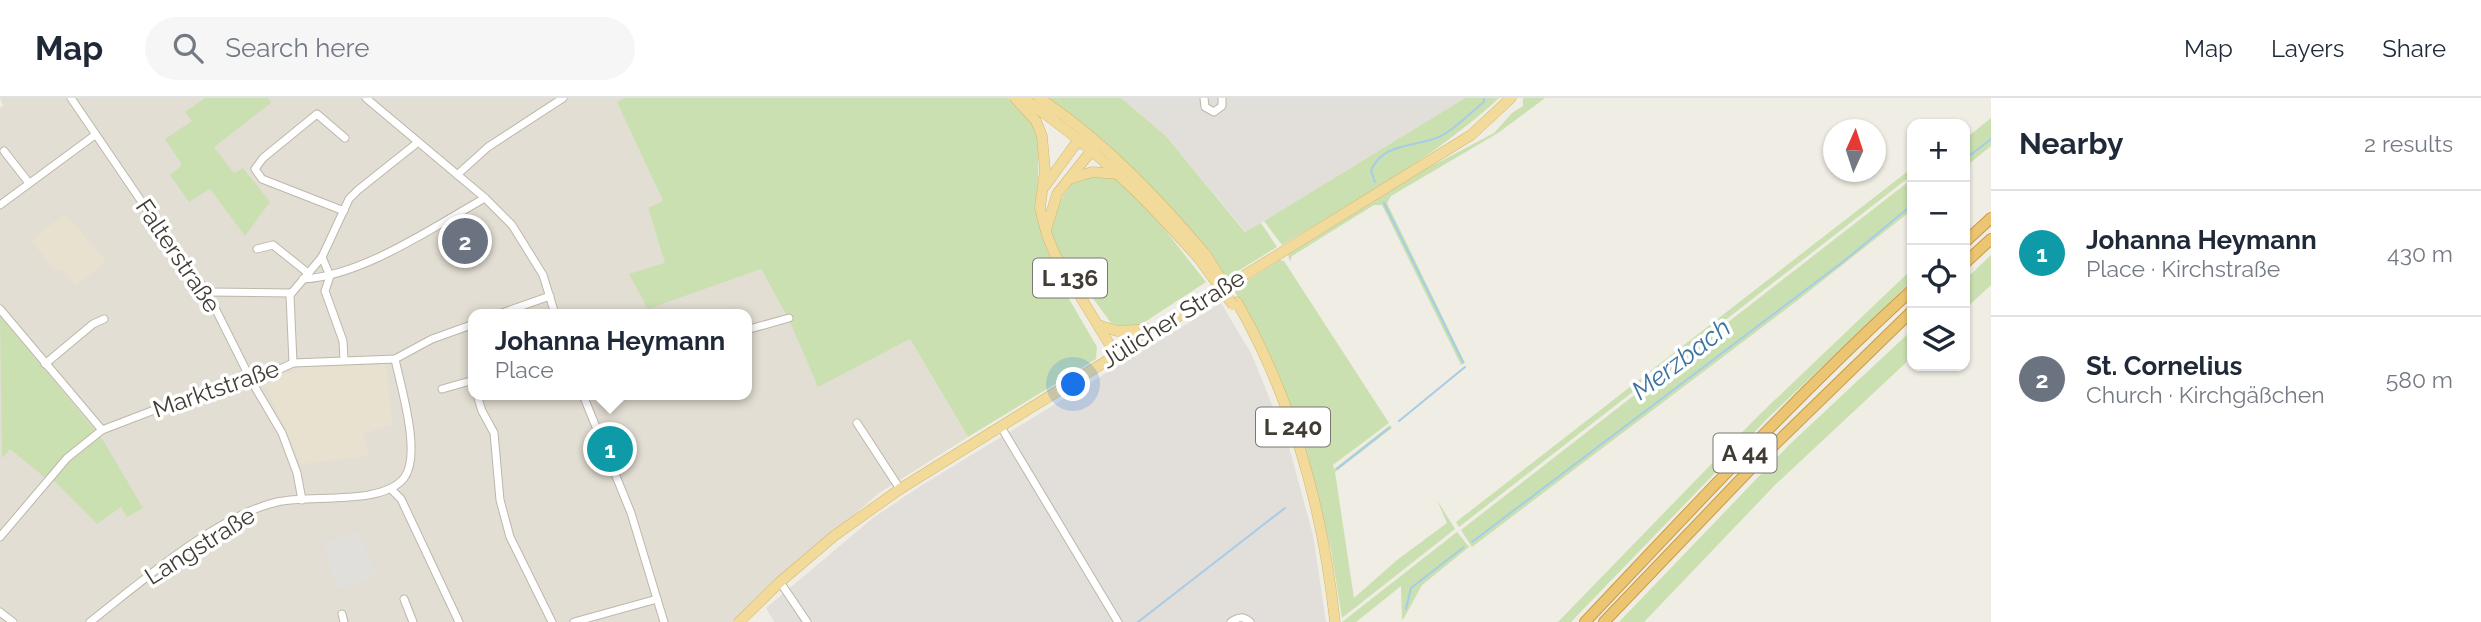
<!DOCTYPE html>
<meta charset="utf-8">
<style>
:root{--surface:#fff;--page:#f6f6f7;--text:#1f2937;--muted:#747a83;--line:#e0e1e3;--accent:#ea580c}
body{margin:0;font-family:Raleway,sans-serif;background:var(--page);color:var(--text)}
.controls{position:absolute;right:21px;top:21px;display:grid;overflow:hidden;border-radius:14px;box-shadow:0 2px 5px #0004}
.controls button{width:63px;height:63px;display:grid;place-items:center;padding:0;border:0;border-bottom:2px solid var(--line);background:var(--surface);color:var(--text);font:35px sans-serif}
.compass{position:absolute;left:1823px;top:21px;width:63px;height:63px;border-radius:50%;background:var(--surface);box-shadow:0 2px 5px #0004;rotate:3deg}
.you{position:absolute;left:1074px;top:287px;width:24px;height:24px;margin:-18px;border:5px solid #fff;border-radius:50%;background:#1a73e8;box-shadow:0 0 0 10px #1a73e833}
.badge{display:grid;place-items:center;width:46px;height:46px;border-radius:50%;background:var(--accent);color:#fff;font-size:23px;font-weight:700}
.pin{position:absolute;translate:-50% -50%;border:4px solid #fff;box-shadow:0 2px 7px #0006}
.popup{position:absolute;left:468px;top:211px;width:284px;height:91px;box-sizing:border-box;display:grid;place-content:center;border-radius:14px;background:var(--surface);filter:drop-shadow(0 2px 5px #0005);font-size:23px;white-space:nowrap;color:var(--muted)}
.popup b{font-size:26px;color:var(--text)}
.popup::after{content:'';position:absolute;left:50%;top:100%;margin-left:-14px;border:14px solid transparent;border-top-color:var(--surface)}
.list{margin:0;padding:0;list-style:none}
h2{display:flex;justify-content:space-between;align-items:center;height:91px;margin:0;padding:0 28px;font-size:30px}
h2 small{font-size:23px;font-weight:400;color:var(--muted)}
.list li{display:grid;grid-template-columns:46px 1fr auto;gap:21px;align-items:center;box-sizing:border-box;height:126px;padding:0 28px;border-top:2px solid var(--line)}
.list b{display:block;font-size:26px;white-space:nowrap}
.list p{margin:0;font-size:23px;white-space:nowrap;color:var(--muted)}
.list em{font-size:23px;font-style:normal;color:var(--muted)}
.icon{flex:none;width:38px;height:38px;fill:none;stroke:currentColor;stroke-width:2;stroke-linecap:round;stroke-linejoin:round}
.map{position:relative;flex:none;width:1991px;height:524px;overflow:hidden}
header{display:flex;align-items:center;gap:42px;box-sizing:border-box;height:98px;padding:0 35px;background:var(--surface);border-bottom:2px solid var(--line)}
header strong{font-size:33px}
nav{display:flex;gap:38px;margin-inline-start:auto;font-size:24px}
.search{width:490px;height:63px;background:var(--page);display:flex;align-items:center;gap:18px;box-sizing:border-box;padding:0 24px;border-radius:38px;color:var(--muted);font-size:26px}
main{display:flex}
aside{flex:1;background:var(--surface)}
.map>svg:first-child{display:block}
.residential{fill:#e3ded3;fill-rule:evenodd}
.industrial{fill:#e2ded9}
.education{fill:#e8e1d0}
.green{fill:#cae0b1}
.parking{fill:#e1dfdc}
.lines{fill:none;stroke-linecap:round;stroke-linejoin:round}
.stream{stroke:#a7cce7;stroke-width:2}
.minor-casing{stroke:#bdb7ab;stroke-width:9}
.major-casing{stroke:#d4b76e;stroke-width:11}
.highway-casing{stroke:#ca9a44;stroke-width:12}
.minor{stroke:#fff;stroke-width:7}
.major{stroke:#f2da9b;stroke-width:10}
.highway{stroke:#ecc573;stroke-width:10}
.major-bridge-casing{stroke:#d4b76e;stroke-width:11;stroke-linecap:butt}
.major-bridge{stroke:#f2da9b;stroke-width:10}
.labels{text-anchor:middle;stroke-width:7;stroke-linejoin:round;paint-order:stroke}
.shield{fill:#fff;stroke:#7a7772;stroke-width:2}
.shield-label{font-size:23px;font-weight:bold;fill:#413d35}
.street-label{font-size:24px;fill:#413d35;stroke:#fff}
.water-label{font-size:26px;font-style:italic;fill:#3c74a0;stroke:#fff}
</style>
<header>
<strong>Map</strong>
<div class="search"><svg class="icon" aria-label="search" viewBox="0 0 24 24"><circle cx="10" cy="10" r="6"/><path d="M15 15l6 6"/></svg>Search here</div>
<nav><a>Map</a><a>Layers</a><a>Share</a></nav>
</header>
<main>
<div class="map">
<svg width="1991" height="524" viewBox="0 0 1991 524">
<rect width="100%" height="100%" fill="#f0ede4"/>
<path class="residential" d="M0,0H624L618,4L663,103L648,111L666,166L761,171L790,224L910,241L968,339L879,395L732,524H0V10L3,8ZM474,216H746V297H474Z"/>
<g class="industrial">
<path d="M1121,0H1465L1246,134L1165,37Z"/>
<path d="M1221,205L1252,257L1289,349L1313,437L1326,524H774L766,510L873,420L919,389Z"/>
</g>
<g class="education">
<path d="M65,115L106,163L76,188L61,171L56,174L31,143Z"/>
<path d="M386,267L392,326L363,336L369,358L301,366L264,285L302,269Z"/>
</g>
<g class="green">
<path d="M205,0H268L271,5L214,49L234,75L243,70L270,104L245,138L210,91L189,104L170,77L182,67L165,41L192,23L185,14Z"/>
<path d="M624,0H1008L1028,19L1039,39L1037,119L1055,110L1072,86L1093,77L1116,81L1148,110L1206,184L1137,229H1122L1111,225L1092,199L1061,187L1097,249L1096,261L968,339L910,241L818,289L790,224L761,171L648,211L629,176L665,165L648,110L663,103L617,4Z"/>
<path d="M1046,0H1121L1165,37L1245,134L1261,125L1277,149L1225,181L1211,160L1115,54L1078,22Z"/>
<path d="M1465,0H1499C1435,59 1357,102 1282,147L1264,123Z"/>
<path d="M1523,0H1545L1498,35L1391,98L1387,105L1465,265L1461,267L1382,107H1374L1292,158L1290,164L1288,157L1428,70L1494,35L1512,15L1523,8Z"/>
<path d="M1991,20V48L1970,65L1965,56V41Z"/>
<path d="M1912,70V77L1459,429L1456,424Z"/>
<path d="M1912,81V112L1798,202L1472,449L1461,432Z"/>
<path d="M1991,157V187L1965,211V182Z"/>
<path d="M1280,162L1284,163L1389,325L1333,367L1334,371L1390,327L1392,330L1335,374L1354,500L1397,462L1447,425L1437,402L1455,431L1342,520L1331,452L1308,362L1295,322L1234,191Z"/>
<path d="M1912,171V183L1768,320L1571,524H1558L1758,318Z"/>
<path d="M0,218L103,342L143,410L127,419L121,409L97,426L54,383L43,378L10,351L2,360Z"/>
<path d="M1912,232V259L1775,387L1644,524H1619L1789,347Z"/>
<path d="M1457,434L1469,449L1422,487L1404,520L1402,522L1401,488L1356,524H1342Z"/>
</g>
<path class="parking" d="M359,434L376,479L337,491L323,445Z"/>
<g class="lines">
<g class="stream">
<path d="M1969,58L1991,41"/>
<path d="M1375,84L1371,73C1383,41 1423,51 1446,35C1460,26 1471,14 1484,4V0"/>
<path d="M1384,105L1463,264"/>
<path d="M1399,323L1465,269"/>
<path d="M1337,371L1389,330"/>
<path d="M1472,444L1844,163L1912,107"/>
<path d="M1406,511L1411,490L1464,449"/>
<path d="M1138,524L1285,410"/>
</g>
<g class="minor-casing">
<g id="minor">
<path d="M71,0L150,116L207,194L252,284L282,335L297,375L302,402"/>
<path d="M366,0L485,100L512,127L543,177L555,216"/>
<path d="M1204,0L1205,9L1214,14L1222,8V0"/>
<path d="M4,53L29,85"/>
<path d="M457,77L488,49L563,0"/>
<path d="M0,107L95,37"/>
<path d="M344,113L262,81L255,71L263,60L317,16L345,40"/>
<path d="M257,151L273,147L308,175"/>
<path d="M322,159L330,178L325,193L343,243L344,262"/>
<path d="M303,181C363,178 433,129 485,100"/>
<path d="M207,194L291,195"/>
<path d="M0,211L102,332"/>
<path d="M499,216L550,198"/>
<path d="M746,232L789,220"/>
<path d="M293,265L290,197L322,159L349,101L358,92L417,45"/>
<path d="M45,266L93,226L104,221"/>
<path d="M442,291L474,282"/>
<path d="M477,297L482,313L494,335L500,402L510,439L552,524"/>
<path d="M583,297L631,415L664,524"/>
<path d="M857,325L900,391"/>
<path d="M1001,329L1118,524"/>
<path d="M391,391L401,401L459,524"/>
<path d="M0,439L67,360L102,332L170,306L252,284L293,265L395,261L432,241L474,226"/>
<path d="M780,484L807,524"/>
<path d="M404,501L413,524"/>
<path d="M0,514L13,524"/>
<path d="M342,516L344,524"/>
<path d="M90,524C140,485 216,418 277,404C310,396 382,408 404,380C422,357 401,290 395,261"/>
<path d="M574,524L657,501"/>
<path d="M1231,524C1238,519 1243,518 1250,524"/>
</g>
</g>
<g class="major-casing">
<g id="major">
<path d="M1015,0L1036,23L1042,38L1045,72L1040,110L1047,137L1055,157L1116,257"/>
<path d="M1022,0C1090,45 1146,100 1200,162"/>
<path d="M1039,0C1103,42 1157,99 1206,157"/>
<path d="M1069,81L1092,74L1119,76"/>
<path d="M1045,88L1074,48L1084,41"/>
<path d="M1046,132L1057,96L1092,52L1094,46"/>
<path d="M1237,204C1293,302 1323,413 1335,524"/>
<path d="M1098,227L1117,233L1152,231"/>
<path d="M739,524L780,484L834,438L900,391L1471,37L1511,0"/>
</g>
</g>
<g class="highway-casing">
<g id="highway">
<path d="M1965,144L1991,120"/>
<path d="M1965,165L1991,141"/>
<path d="M1585,524C1692,411 1797,297 1912,192"/>
<path d="M1604,524L1760,361L1912,213"/>
</g>
</g>
<use href="#minor" class="minor"/>
<use href="#major" class="major"/>
<use href="#highway" class="highway"/>
<g class="major-bridge-casing">
<g id="major-bridge">
<path d="M1206,157L1219,178"/>
<path d="M1200,162L1233,207"/>
</g>
</g>
<use href="#major-bridge" class="major-bridge"/>
</g>
<g class="labels">
<g class="shield">
<rect x="1033" y="160.5" width="74" height="39" rx="5"/>
<rect x="1256" y="309.5" width="74" height="39" rx="5"/>
<rect x="1713.5" y="335.5" width="63" height="39" rx="5"/>
</g>
<g class="shield-label">
<text x="1070" y="188">L 136</text>
<text x="1293" y="337">L 240</text>
<text x="1745" y="363">A 44</text>
</g>
<g class="street-label">
<text transform="translate(178 158) rotate(56)" y="8">Falterstraße</text>
<text transform="translate(1173 221) rotate(-32)" y="8">Jülicher Straße</text>
<text transform="translate(216 291) rotate(-19)" y="8">Marktstraße</text>
<text transform="translate(200 448) rotate(-32)" y="8">Langstraße</text>
</g>
<g class="water-label">
<text transform="translate(1681 261) rotate(-37)" y="9">Merzbach</text>
</g>
</g>
</svg>
<div class="controls">
<button>+</button>
<button>−</button>
<button><svg class="icon" aria-label="locate" viewBox="0 0 24 24"><circle cx="12" cy="12" r="6"/><path d="M12 2v4M12 18v4M2 12h4M18 12h4"/></svg></button>
<button><svg class="icon" aria-label="layers" viewBox="0 0 24 24"><path d="M12 4l9 5-9 5-9-5zM3 14l9 5 9-5"/></svg></button>
</div>
<svg class="compass" viewBox="-18 -18 36 36"><path d="M0-13l5 13h-10z" fill="#e53935"/><path d="M0 13l5-13h-10z" fill="#747a83"/></svg>
<div class="you"></div>
<div class="pin badge" style="left:610px;top:351px;background:#0f9aa8">1</div>
<div class="popup"><b>Johanna Heymann</b>Place</div>
<div class="pin badge" style="left:465px;top:143px;background:#6b7280">2</div>
</div>
<aside>
<h2>Nearby<small>2 results</small></h2>
<ul class="list">
<li><span class="badge" style="background:#0f9aa8">1</span><div><b>Johanna Heymann</b><p>Place · Kirchstraße</p></div><em>430 m</em></li>
<li><span class="badge" style="background:#6b7280">2</span><div><b>St. Cornelius</b><p>Church · Kirchgäßchen</p></div><em>580 m</em></li>
</ul>
</aside>
</main>
